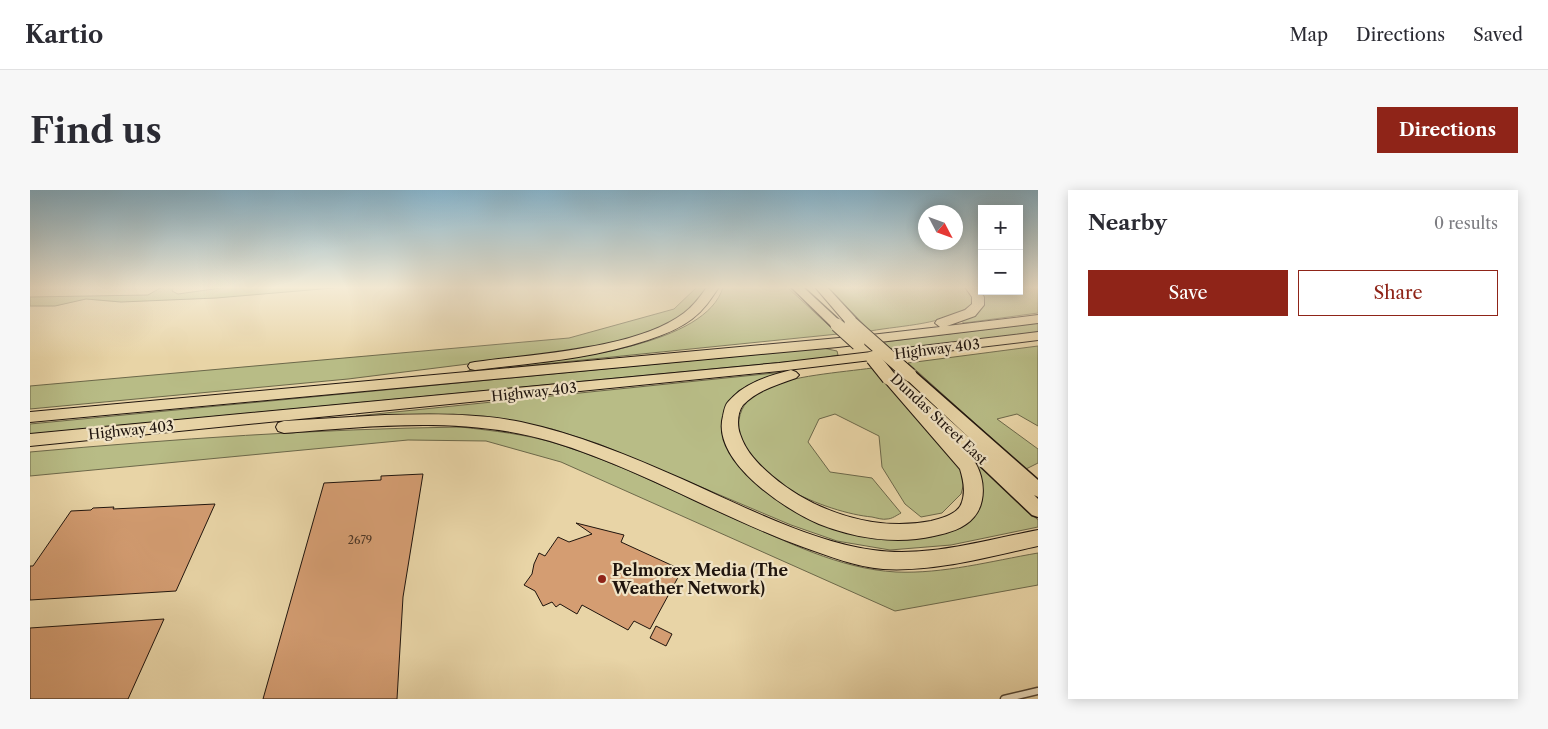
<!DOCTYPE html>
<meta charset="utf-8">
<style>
:root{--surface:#fff;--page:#f7f7f7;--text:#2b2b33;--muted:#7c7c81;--line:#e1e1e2;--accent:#8f2418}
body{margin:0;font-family:"Libre Caslon Text",serif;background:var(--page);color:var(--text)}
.controls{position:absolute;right:15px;top:15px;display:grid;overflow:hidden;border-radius:0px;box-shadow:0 2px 12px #0003}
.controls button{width:45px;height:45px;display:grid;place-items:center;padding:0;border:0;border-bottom:1px solid var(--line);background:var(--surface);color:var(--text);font:25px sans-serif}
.compass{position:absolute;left:888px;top:15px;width:45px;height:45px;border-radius:50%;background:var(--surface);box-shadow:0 2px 12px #0003;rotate:131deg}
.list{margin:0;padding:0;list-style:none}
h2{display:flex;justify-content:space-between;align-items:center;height:65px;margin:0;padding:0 20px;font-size:21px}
h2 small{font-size:16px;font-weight:400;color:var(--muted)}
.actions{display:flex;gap:10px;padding:15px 20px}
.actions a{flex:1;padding:11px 0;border:1px solid var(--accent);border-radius:0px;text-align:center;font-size:18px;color:var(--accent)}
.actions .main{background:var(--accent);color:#fff}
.map{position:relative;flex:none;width:1008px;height:509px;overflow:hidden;border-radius:0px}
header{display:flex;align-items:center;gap:30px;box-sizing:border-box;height:70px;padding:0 25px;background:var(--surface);border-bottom:1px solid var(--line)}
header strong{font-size:24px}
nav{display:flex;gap:28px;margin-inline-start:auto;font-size:18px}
.intro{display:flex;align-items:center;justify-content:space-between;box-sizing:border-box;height:120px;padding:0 30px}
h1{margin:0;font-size:35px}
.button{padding:12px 22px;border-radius:0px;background:var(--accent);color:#fff;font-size:18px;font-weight:700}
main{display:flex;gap:30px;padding:0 30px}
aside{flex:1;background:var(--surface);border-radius:0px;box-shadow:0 2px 12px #0003}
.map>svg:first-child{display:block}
.green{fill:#b8bc86;stroke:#6c684a}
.building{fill:#d49d72;stroke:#1f140d}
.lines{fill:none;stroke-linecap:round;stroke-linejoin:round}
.service-casing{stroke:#514433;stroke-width:9}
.primary-casing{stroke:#1f140d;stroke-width:3}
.motorway-casing{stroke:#1f140d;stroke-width:2}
.service{stroke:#f0e3c5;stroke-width:6}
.primary{fill:#e8d4a6;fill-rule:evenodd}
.motorway{fill:#e8d4a6;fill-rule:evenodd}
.primary-bridge-casing{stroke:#1f140d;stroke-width:15;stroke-linecap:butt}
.motorway-bridge-casing{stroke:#1f140d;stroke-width:16;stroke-linecap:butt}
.primary-bridge{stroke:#e8d4a6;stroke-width:13}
.motorway-bridge{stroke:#e8d4a6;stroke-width:14}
.poi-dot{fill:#8f2418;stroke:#f0e3c5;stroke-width:2}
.labels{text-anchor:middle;stroke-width:4.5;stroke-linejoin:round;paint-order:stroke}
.number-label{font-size:11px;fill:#4c3626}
.street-label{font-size:14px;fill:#1f140d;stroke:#f0e3c5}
.near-poi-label{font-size:16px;font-weight:bold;fill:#1f140d;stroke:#f0e3c5;text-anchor:start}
</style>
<header>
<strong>Kartio</strong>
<nav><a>Map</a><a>Directions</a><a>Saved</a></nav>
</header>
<div class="intro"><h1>Find us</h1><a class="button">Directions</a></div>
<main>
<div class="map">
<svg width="1008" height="509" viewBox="0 0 1008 509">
<rect width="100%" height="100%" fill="#e8d4a6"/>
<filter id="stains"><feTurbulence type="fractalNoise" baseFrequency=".004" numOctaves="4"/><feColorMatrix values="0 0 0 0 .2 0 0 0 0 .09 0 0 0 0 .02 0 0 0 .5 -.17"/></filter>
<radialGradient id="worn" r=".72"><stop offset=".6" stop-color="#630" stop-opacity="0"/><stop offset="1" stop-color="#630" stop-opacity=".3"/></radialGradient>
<g class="green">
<path d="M132,97H144L142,101L148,104L198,97H315L186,108L91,112L56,109L25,116H0V107L118,105Z"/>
<path d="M667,97H682L653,128L594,151L534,162L318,189L0,219V196L539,148L644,119Z"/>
<path d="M693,97H757L808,144L435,182C449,176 472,177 487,175C538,169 677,155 693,97Z"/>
<path d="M798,97H936L942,105V115C913,135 874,135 840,141Z"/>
<path d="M946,97H952V101H989V97H1008V123L934,133L931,131L946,124L951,104Z"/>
<path d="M1008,133V142L863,161L853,152Z"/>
<path d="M1008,156V236L987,224L967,229L1008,259V273L996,279L878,173Z"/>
<path d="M793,158L807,161L808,165L787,169L0,244V234Z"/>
<path d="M842,178L911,249L936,285L931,304L912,323L891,327L875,314L852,277L849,246L805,224L789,229L778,252L800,282L842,288L871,323C867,325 862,329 857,329C853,330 847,328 842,327C798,323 702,286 709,230C711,215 721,206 734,199C757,186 814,182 842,178Z"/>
<path d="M764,181L727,191L708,201L696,216L693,234L696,252L727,291L863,347H901L931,338L948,322L952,303L934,262L1008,330V337L921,355L860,360L807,351L761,335L569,254L522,239L474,230L326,228V226Z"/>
<path d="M431,237C464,241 496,244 528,254C589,273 647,303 705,329C756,351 809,379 866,382C914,384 961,371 1008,363V395L865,421L531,272L456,251L378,250L0,286V262C144,249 287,239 431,237Z"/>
</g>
<g class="building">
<path d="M393,284L373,407L367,509H233L294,293L351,290V286Z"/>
<path d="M185,314L146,401L0,410V376H3L41,321L61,320L63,318L84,317L83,319Z"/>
<path d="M546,333L594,345L591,352L652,380L620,439L604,431L598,440L552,415L547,424L530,414L526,417L522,412L513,416L505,401L494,395L502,384L504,374L509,363L515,366L528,347L539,352L562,344Z"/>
<path d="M134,429L98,509H0V438Z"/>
<path d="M626,436L642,444L636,456L620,448Z"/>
</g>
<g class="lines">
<g class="service-casing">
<path id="service" d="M974,509L1008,501"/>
</g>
<g class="primary-casing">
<g id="primary">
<path d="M761,97H773L811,132L813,135L811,138H803Z"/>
<path d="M880,181L885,182L1008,290V307L1004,305L1008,309V327L1002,325L859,189L861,186H871L946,254L875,188L873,185L875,182Z"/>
</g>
</g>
<g class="motorway-casing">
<g id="motorway">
<path d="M677,97H689C681,109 674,120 662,129C649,139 633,145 618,150C562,169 503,173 445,180L440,179L438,176L440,173L445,172C503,164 607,159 654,123C663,116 670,107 677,97Z"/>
<path d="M785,97H797L836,139L838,142L832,146L910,137L905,133L907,130L935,120L942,114V107L935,97H947L954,107V115L945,126L917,136L1008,125V133L808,157L0,232V222L831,146L826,145Z"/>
<path d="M1008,142V150L749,181L0,256V244L749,173Z"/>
<path d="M761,180L766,182L769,185L766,188C747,195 728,200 713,215C707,223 707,236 710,244C716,262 728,274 742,286C784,322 846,342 901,331C912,328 929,324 932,312C936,301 933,289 930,279L854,191L851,188L854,185H864C883,205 902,225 921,246C929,255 940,264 946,274C955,290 956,313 944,327C934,339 918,343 904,346C866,355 824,348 789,334C754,319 681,271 693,226C694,221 695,215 698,212C714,193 738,186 761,180Z"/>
<path d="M355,225C400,224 446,223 491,232C547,244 600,266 652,289C711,315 778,351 843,360C898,368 955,350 1008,340V356C957,367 905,382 853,379C826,377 799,366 773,357C687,326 608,277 520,251C434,226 342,236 254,243L248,241L246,237L248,233L254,231Z"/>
</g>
</g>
<use href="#service" class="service"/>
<use href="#primary" class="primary"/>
<use href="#motorway" class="motorway"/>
<g class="primary-bridge-casing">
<g id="primary-bridge">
<path d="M821,133L880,185"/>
<path d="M807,135L828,154"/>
</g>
</g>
<g class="motorway-bridge-casing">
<path id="motorway-bridge" d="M843,168L859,188"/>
</g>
<use href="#primary-bridge" class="primary-bridge"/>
<use href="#motorway-bridge" class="motorway-bridge"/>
</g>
<linearGradient id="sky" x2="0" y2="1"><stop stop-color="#87b6cf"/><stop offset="0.58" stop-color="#f5ecd7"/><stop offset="1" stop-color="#f5ecd7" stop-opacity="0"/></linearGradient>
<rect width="1008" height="168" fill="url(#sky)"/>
<circle class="poi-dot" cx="572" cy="389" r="5"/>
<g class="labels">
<g class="number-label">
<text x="330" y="354">2679</text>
</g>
<g class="street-label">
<text transform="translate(907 159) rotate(-7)" y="5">Highway 403</text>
<text transform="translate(504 202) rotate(-6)" y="5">Highway 403</text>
<text transform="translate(909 229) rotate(43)" y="5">Dundas Street East</text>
<text transform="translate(101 240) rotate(-6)" y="5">Highway 403</text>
</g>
<g class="near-poi-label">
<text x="582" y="386">Pelmorex Media (The<tspan x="582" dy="18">Weather Network)</tspan></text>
</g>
</g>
<rect width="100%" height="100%" filter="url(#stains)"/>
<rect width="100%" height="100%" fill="url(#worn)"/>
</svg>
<div class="controls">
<button>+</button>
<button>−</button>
</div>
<svg class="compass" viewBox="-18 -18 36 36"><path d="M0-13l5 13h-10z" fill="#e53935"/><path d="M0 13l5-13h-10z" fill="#7c7c81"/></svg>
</div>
<aside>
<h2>Nearby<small>0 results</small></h2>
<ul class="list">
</ul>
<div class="actions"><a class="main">Save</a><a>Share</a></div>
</aside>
</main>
